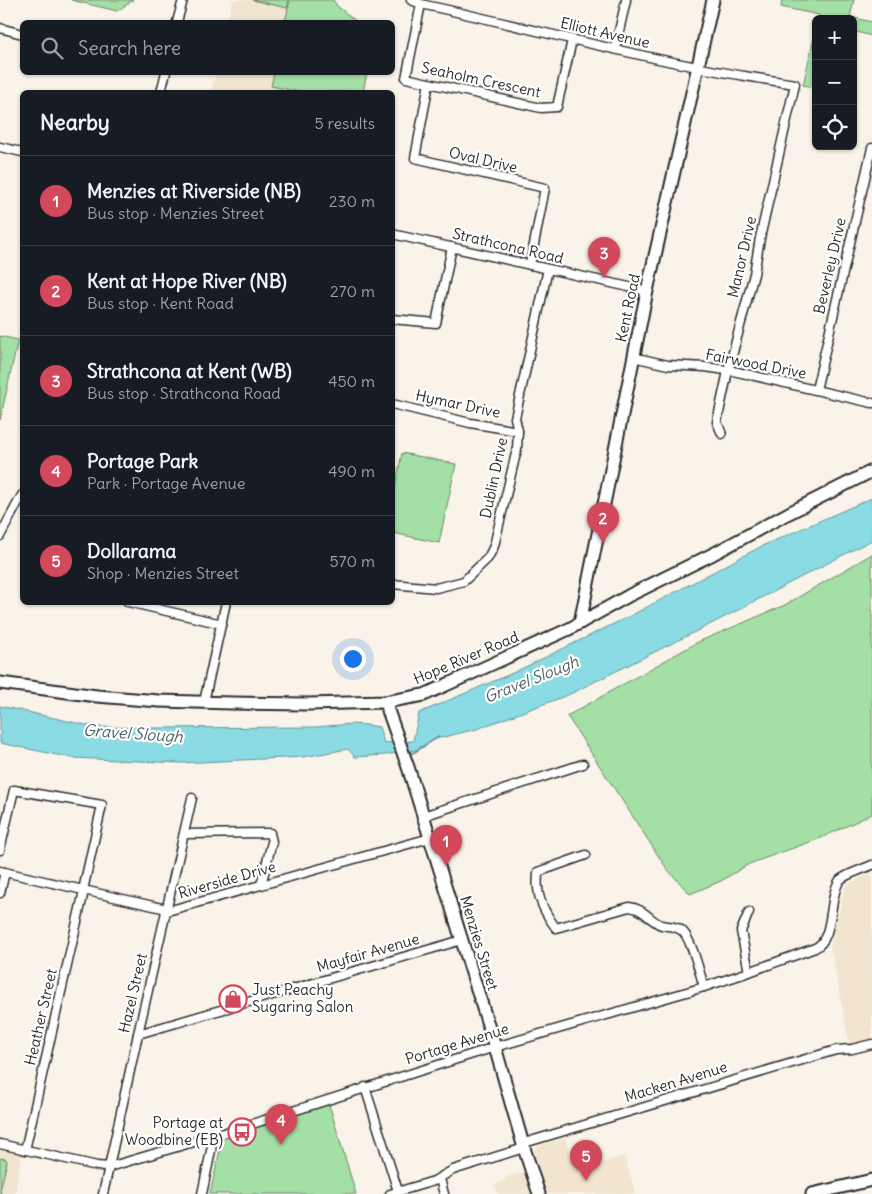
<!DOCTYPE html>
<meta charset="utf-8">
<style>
:root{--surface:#171b24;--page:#20242c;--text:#f1f3f6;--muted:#9ea1a6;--line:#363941;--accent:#d1495b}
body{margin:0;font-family:Delius,sans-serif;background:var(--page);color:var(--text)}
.controls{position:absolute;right:15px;top:15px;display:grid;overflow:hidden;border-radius:8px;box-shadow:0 1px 4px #0004}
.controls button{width:45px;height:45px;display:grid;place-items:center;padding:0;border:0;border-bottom:1px solid var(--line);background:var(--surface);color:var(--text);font:25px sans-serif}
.you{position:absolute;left:352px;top:658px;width:18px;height:18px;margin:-12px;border:4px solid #fff;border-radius:50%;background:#1a73e8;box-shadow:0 0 0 8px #1a73e833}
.badge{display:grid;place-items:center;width:32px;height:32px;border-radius:50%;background:var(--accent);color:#fff;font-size:16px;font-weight:700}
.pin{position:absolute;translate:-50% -41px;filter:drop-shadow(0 1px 2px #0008)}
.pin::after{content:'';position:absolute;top:26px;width:18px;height:15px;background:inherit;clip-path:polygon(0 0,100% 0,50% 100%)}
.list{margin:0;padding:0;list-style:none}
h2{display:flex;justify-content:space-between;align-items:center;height:65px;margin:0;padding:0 20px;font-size:21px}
h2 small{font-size:16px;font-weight:400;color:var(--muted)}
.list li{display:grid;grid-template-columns:32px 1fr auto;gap:15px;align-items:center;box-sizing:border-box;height:90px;padding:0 20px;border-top:1px solid var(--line)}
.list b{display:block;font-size:19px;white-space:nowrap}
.list p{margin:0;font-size:16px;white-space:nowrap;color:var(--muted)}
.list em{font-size:16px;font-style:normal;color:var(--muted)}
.icon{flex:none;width:28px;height:28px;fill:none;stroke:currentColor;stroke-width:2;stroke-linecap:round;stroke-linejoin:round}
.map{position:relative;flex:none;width:872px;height:1194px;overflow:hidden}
.search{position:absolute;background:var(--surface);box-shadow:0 1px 4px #0004;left:20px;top:20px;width:375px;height:55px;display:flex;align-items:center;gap:12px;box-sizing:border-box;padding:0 18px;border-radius:8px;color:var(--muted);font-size:19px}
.panel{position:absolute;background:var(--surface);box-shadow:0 1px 4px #0004;left:20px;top:90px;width:375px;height:515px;border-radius:8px}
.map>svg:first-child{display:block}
.built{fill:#f1e5cf}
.green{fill:#a4dfa5;stroke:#688568}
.water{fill:#8adbe3;stroke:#649599}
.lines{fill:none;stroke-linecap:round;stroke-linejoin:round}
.stream{stroke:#649599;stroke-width:2}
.street-casing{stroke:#2b2b2b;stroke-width:11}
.secondary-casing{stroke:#2b2b2b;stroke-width:15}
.street{stroke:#fff;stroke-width:8}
.secondary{stroke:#fff;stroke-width:11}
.labels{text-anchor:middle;stroke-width:4.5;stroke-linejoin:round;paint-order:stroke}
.street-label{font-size:15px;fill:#2b2b2b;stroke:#fff}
.poi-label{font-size:15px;fill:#2b2b2b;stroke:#fff;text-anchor:start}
.water-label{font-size:16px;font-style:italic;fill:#486062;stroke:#fff}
</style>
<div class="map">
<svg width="872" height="1194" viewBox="0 0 872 1194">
<rect width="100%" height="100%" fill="#f9f3e9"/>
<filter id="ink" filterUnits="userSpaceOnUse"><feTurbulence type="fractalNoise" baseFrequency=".02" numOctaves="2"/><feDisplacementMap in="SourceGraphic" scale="10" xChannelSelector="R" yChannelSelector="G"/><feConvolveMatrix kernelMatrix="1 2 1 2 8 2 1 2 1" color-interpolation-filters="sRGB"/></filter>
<g filter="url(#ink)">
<g class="built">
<path d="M233,0H333L337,6L357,22H227Z"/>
<path d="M216,73H367L363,92H211Z"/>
<path d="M872,873V1050L854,1055H849L850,1046L830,945L846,885Z"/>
<path d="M565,1138L575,1170L624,1156L636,1194H547L534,1152L535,1149L537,1146Z"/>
<path d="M0,1149L22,1154L15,1194H0Z"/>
<path d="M525,1172L531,1194H498L495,1185L506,1179V1177Z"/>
</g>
<g class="green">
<path d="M71,0H133L117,11Z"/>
<path d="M252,0H289L287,8Z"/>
<path d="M290,0H333L337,6L357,22H285Z"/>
<path d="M782,0H854L850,17L872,22V36L853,31V19H818L819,15L781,7Z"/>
<path d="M816,29V88L803,85Z"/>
<path d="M274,73V72L367,73L363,92H300L271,86Z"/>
<path d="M0,336L18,340L0,420Z"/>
<path d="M402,453L456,464L439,543L393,533V497Z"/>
<path d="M872,554V814L821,838L749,864L721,881L690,894L667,869L567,716L698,642L785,605Z"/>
<path d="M328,1101L356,1194H210L223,1137Z"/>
<path d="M0,1158L6,1159L7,1162L0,1191L1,1194H0Z"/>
</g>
<path class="water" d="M872,498V540L715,622L568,695L477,729L436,739L415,750L385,755L355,757L348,749L303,757L181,763L72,758L0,743V706L95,727L159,728L316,727L350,724L367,725L379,727L384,743L413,741L419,713L515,672L634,614L762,546Z"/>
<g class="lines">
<path class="stream" d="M407,752L413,753L438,737"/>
<g class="street-casing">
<g id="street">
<path d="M411,0L421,4C513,24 605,49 697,67C729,74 762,79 795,84L760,238L754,274L728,371L717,422L722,434"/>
<path d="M421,4L406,78L541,108L557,107L572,40"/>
<path d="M177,22L183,0"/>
<path d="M0,28L22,34"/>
<path d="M615,49L626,0"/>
<path d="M429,83L415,158L545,188L530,265"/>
<path d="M161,92L166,72"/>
<path d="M0,147L22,152"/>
<path d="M392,234L647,291"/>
<path d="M392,319L436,323L452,247"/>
<path d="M633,357L668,365L705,367L733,371L872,403"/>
<path d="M816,390L872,148"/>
<path d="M392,404L470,423L518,431"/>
<path d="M0,536L22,495"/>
<path d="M392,584L436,588L464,581L488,558L494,546L517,449L518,431L515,418L548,269"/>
<path d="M128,602L222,624"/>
<path d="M204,702L226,602"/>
<path d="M423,816L583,764"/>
<path d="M184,834L270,833L272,842L261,885"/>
<path d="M0,850L14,790L102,805L83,890"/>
<path d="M586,855L538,872C538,877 537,883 538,888C539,903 547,916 556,928L629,907C642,908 648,918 659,924C665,927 674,925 681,930C691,936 700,974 704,987"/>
<path d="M0,871L171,910L430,838"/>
<path d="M0,893L5,872"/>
<path d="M749,972L741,931L749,912"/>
<path d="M138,1034L462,940"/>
<path d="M365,1087L398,1191"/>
<path d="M524,1143L836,1050L852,1049L872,1044"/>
<path d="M0,1144L97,1166L109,1167L214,1136L495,1047L704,987L749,972L815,948C835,939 828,896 840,880C846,874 864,869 872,865"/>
<path d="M25,1150L84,891"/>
<path d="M440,1179L444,1194"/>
<path d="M103,1194L138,1034L192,798"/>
<path d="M202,1194L214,1136"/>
<path d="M390,1194L434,1181L453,1170L524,1148"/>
</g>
</g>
<g class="secondary-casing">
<g id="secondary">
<path d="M580,623L647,291L713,0"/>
<path d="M0,683L97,696L159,701L232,703L308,704L385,702L424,695L569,629L630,595L713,554L787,514L872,471"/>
<path d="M385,702L408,767L495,1047L524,1148L539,1194"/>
<path d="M812,1194L872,1180"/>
</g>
</g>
<use href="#street" class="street"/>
<use href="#secondary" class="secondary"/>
</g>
</g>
<defs>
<g id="shop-ring" transform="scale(1.4375)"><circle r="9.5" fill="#fff" stroke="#d1495b" stroke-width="1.5"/><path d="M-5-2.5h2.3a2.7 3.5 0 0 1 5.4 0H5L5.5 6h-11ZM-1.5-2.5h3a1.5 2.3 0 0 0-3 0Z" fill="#d1495b"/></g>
<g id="bus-ring" transform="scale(1.4375)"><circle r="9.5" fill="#fff" stroke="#d1495b" stroke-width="1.5"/><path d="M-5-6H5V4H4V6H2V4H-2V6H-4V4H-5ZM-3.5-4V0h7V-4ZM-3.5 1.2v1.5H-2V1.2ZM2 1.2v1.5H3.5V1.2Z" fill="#d1495b"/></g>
</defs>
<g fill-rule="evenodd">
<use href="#shop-ring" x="233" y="999"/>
<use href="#bus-ring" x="242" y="1132"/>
</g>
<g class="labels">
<g class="street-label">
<text transform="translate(605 33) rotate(13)" y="5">Elliott Avenue</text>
<text transform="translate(481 80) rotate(12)" y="5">Seaholm Crescent</text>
<text transform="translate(483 160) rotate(13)" y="5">Oval Drive</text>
<text transform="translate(508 246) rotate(13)" y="5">Strathcona Road</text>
<text transform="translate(742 257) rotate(-77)" y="5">Manor Drive</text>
<text transform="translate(830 266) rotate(-77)" y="5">Beverley Drive</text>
<text transform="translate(628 308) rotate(-78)" y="5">Kent Road</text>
<text transform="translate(756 364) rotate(11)" y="5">Fairwood Drive</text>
<text transform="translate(458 404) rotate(12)" y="5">Hymar Drive</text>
<text transform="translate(494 478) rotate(-78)" y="5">Dublin Drive</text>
<text transform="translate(466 658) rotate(-23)" y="5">Hope River Road</text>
<text transform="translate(227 880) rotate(-16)" y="5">Riverside Drive</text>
<text transform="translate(479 943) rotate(73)" y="5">Menzies Street</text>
<text transform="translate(368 953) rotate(-16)" y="5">Mayfair Avenue</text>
<text transform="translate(133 993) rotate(-77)" y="5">Hazel Street</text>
<text transform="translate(41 1017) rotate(-77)" y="5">Heather Street</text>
<text transform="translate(457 1044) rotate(-17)" y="5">Portage Avenue</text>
<text transform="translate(676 1082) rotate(-17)" y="5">Macken Avenue</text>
</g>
<g class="poi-label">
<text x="252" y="995">Just Peachy<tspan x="252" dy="17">Sugaring Salon</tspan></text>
<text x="223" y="1128" text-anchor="end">Portage at<tspan x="223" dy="17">Woodbine (EB)</tspan></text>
</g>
<g class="water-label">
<text transform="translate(531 679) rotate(-22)" y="6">Gravel Slough</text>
<text transform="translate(133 733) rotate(4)" y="6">Gravel Slough</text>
</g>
</g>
</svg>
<div class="controls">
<button>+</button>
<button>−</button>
<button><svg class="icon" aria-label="locate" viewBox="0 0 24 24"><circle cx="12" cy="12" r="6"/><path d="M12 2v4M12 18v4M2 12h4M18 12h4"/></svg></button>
</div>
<div class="you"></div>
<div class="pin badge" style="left:446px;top:866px">1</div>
<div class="pin badge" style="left:603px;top:543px">2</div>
<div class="pin badge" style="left:604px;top:278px">3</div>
<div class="pin badge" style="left:281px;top:1145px">4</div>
<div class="pin badge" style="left:586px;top:1181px">5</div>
<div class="search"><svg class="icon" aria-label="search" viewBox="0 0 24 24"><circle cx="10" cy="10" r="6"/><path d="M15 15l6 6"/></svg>Search here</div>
<section class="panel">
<h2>Nearby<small>5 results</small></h2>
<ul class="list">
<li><span class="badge">1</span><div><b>Menzies at Riverside (NB)</b><p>Bus stop · Menzies Street</p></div><em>230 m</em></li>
<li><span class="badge">2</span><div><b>Kent at Hope River (NB)</b><p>Bus stop · Kent Road</p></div><em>270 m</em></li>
<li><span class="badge">3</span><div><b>Strathcona at Kent (WB)</b><p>Bus stop · Strathcona Road</p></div><em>450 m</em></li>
<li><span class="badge">4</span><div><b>Portage Park</b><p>Park · Portage Avenue</p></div><em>490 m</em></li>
<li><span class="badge">5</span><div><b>Dollarama</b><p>Shop · Menzies Street</p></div><em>570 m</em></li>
</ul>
</section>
</div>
